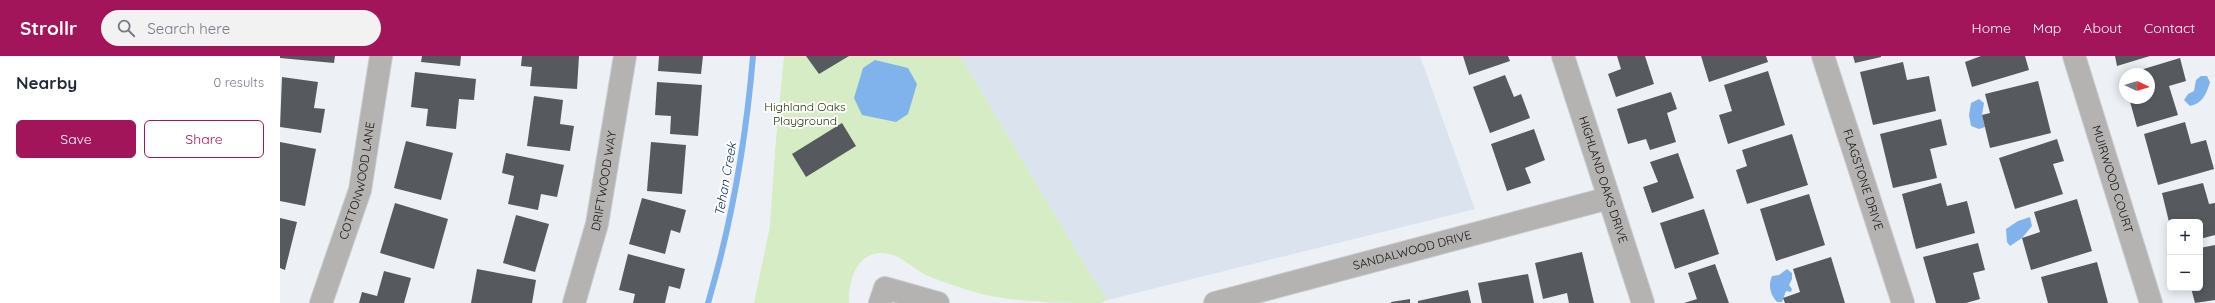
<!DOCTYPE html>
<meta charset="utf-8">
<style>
:root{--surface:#fff;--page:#f2f2f3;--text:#1f2937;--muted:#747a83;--line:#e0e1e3;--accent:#a3155b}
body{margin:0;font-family:Quicksand,sans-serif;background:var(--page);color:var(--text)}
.controls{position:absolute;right:12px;bottom:12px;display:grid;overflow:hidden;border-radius:6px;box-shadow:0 2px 10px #0003}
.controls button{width:36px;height:36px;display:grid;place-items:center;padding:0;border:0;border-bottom:1px solid var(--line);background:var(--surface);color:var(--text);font:20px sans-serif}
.compass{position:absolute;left:1839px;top:12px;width:36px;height:36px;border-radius:50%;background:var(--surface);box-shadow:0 2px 10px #0003;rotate:94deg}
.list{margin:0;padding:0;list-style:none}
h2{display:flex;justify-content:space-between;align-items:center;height:52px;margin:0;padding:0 16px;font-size:17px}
h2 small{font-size:13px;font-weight:400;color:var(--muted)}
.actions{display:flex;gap:8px;padding:12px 16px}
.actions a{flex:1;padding:9px 0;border:1px solid var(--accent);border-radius:6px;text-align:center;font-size:14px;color:var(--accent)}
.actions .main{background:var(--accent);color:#fff}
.icon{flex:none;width:22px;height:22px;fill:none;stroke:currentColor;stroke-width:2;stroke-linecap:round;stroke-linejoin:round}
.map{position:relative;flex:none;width:1935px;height:247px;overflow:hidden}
header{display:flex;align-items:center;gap:24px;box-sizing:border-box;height:56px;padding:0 20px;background:var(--accent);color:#fff}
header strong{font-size:19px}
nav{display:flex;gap:22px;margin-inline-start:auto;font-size:14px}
.search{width:280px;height:36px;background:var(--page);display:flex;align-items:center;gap:10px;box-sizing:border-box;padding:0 14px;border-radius:22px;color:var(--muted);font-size:15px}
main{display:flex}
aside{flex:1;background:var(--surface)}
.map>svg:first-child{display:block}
.built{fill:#dbe4ee}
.green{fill:#d5ecc4}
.water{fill:#80b3eb}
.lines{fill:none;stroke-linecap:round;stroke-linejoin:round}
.stream{stroke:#80b3eb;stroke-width:6}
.building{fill:#56595d}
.minor-casing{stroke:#c9cdd1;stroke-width:24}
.minor{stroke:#b5b2b2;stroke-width:22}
.labels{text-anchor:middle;stroke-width:4;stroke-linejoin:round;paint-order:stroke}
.park-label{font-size:12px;fill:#1d3404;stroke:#fff}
.street-label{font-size:12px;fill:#0e0f11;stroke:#fff}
.water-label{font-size:13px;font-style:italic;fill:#12365a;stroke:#fff}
</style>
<header>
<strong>Strollr</strong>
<div class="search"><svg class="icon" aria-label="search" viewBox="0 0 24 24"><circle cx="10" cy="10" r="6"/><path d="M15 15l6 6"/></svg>Search here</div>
<nav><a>Home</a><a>Map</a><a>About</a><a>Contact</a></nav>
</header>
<main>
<aside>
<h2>Nearby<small>0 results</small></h2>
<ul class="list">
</ul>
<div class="actions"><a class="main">Save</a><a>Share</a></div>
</aside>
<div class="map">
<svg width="1935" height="247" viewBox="0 0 1935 247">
<rect width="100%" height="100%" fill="#edf1f6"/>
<path class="built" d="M680,0H1140L1195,153L828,244L809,216Z"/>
<path class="green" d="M504,0H680L809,216L828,244L820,247C775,247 730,247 687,234C673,229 657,224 644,218C629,210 620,197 601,197C576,197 568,227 569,247H474L490,170L495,95Z"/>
<g class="water">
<path d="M595,4L628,12L637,28L628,58L616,66L582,59L574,42L583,12Z"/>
<path d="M1921,20H1927L1930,26C1927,37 1922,48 1910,50L1904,44L1908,38L1914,35L1916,24Z"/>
<path d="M1699,43L1704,47L1702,59L1705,71L1699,73L1691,70L1689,59L1691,47Z"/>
<path d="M1750,161L1752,170L1742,182L1730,190L1727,186L1726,173L1738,165Z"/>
<path d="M1507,213L1512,217V223L1509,229L1512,233L1511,236L1506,235L1502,246H1497C1490,238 1488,230 1492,220L1499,219Z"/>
</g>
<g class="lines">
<path class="stream" d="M428,247C452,166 466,84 473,0"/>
</g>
<g class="building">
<path d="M0,0H55L54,7L0,2Z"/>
<path d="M142,0H181L180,10L141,6Z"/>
<path d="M242,0H299L297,33L250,30L252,11L241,10Z"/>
<path d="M379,0H423L421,18L378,15Z"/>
<path d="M526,0H569L539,18Z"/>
<path d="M1183,0H1228L1230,5L1189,19Z"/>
<path d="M1337,0H1365L1374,28L1336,41L1328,18L1341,13Z"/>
<path d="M1421,0H1486L1488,6L1429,26Z"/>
<path d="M1573,0H1601V1L1575,7Z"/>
<path d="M1701,0H1745L1749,14L1692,31L1685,6Z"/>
<path d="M1835,0H1870L1837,10Z"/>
<path d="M1900,2L1906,25L1889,30L1898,59L1857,71L1849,42H1869V18H1847Z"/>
<path d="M1623,6L1627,24L1649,20L1656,55L1593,69L1580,16Z"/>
<path d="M1488,15L1505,69L1448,88L1439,59L1452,55L1444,29Z"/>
<path d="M135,16L196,23L194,44L179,43L176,73L146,70L148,53L131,51Z"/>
<path d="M1225,19L1234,41L1241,38L1250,62L1210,77L1193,31Z"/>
<path d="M2,21L38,26L34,52L45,53L41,77L0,71Z"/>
<path d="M1758,25L1771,77L1710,92L1702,59L1710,57L1705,38Z"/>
<path d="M377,26L422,29L418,80L390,78L391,60L375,59Z"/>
<path d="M1391,36L1397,53L1387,57L1396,86L1370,94L1366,83L1348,88L1337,53Z"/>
<path d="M254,40L283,44L280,68L294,70L290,95L247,90Z"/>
<path d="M1661,63L1667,89L1650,93L1657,122L1613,132L1600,78Z"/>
<path d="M1905,66L1911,88L1926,84L1934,113L1878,129L1864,78Z"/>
<path d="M562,67L576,90L526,121L512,98Z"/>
<path d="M1254,73L1265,104L1245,112L1251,127L1227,135L1211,88Z"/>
<path d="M1512,78L1528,129L1467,148L1456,114L1467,110L1462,94Z"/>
<path d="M1777,83L1784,105L1773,108L1783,138L1735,153L1719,102Z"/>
<path d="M126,85L173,97L161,144L114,132Z"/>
<path d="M0,86L36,93L25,150L0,145Z"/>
<path d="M371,86L406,89L402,138L367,135Z"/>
<path d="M226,97L284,109L277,141L261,138L258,154L228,148L234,120L222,117Z"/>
<path d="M1398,97L1414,142L1372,157L1363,131L1378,126L1370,106Z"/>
<path d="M1661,127L1667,150L1687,145L1695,177L1636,193L1622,138Z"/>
<path d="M1923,127L1929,148L1935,147V179L1920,183V166H1889L1882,137Z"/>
<path d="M1529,138L1545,189L1496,205L1480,153Z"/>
<path d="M362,142L406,154L400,177L391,174L385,198L349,188Z"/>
<path d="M1797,143L1812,195L1751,214L1742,182L1760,176L1754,156Z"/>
<path d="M115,147L168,163L154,213L100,197Z"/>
<path d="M1424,153L1439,198L1395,213L1380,167Z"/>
<path d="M236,159L269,168L255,216L223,207Z"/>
<path d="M0,162L17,166L5,214L0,212Z"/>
<path d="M1698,187L1705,214L1693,217L1700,243L1686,247H1656L1643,201Z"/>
<path d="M1935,189V244L1915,247L1911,232H1920V192Z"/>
<path d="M1302,196L1314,247H1289L1287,237L1263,243L1255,207Z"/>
<path d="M348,198L405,213L400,233L389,230L385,247H353L355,238L339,234Z"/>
<path d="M1551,201L1565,247H1505L1503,242L1520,236L1513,213Z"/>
<path d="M1817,206L1828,247H1768L1761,221Z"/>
<path d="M1435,208L1449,247H1404L1417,243L1408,217Z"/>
<path d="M197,213L256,224L252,247H191Z"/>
<path d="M104,215L131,222L124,247H79L82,236L97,240Z"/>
<path d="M1248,218L1254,247H1202L1198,227Z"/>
<path d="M1188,234L1191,247H1138V245Z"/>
<path d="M1130,243V247H1111V246Z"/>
</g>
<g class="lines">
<g class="minor-casing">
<g id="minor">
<path id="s1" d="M1283,0L1363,247"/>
<path id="s2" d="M1543,0L1623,247"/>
<path id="s3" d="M1794,0L1871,247"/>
<path id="s4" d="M41,247L80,134L101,0"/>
<path id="s5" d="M294,247L317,168L345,0"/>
<path d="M600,247L605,232L658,247"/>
<path id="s6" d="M935,247L1329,142"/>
</g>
</g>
<use href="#minor" class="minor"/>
</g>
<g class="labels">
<g class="park-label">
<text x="525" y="55">Highland Oaks<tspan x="525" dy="14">Playground</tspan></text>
</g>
<g class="street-label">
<text dy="4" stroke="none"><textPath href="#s5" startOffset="126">DRIFTWOOD WAY</textPath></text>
<text dy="4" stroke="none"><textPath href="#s1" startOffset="130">HIGHLAND OAKS DRIVE</textPath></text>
<text dy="4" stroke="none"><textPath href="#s2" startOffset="130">FLAGSTONE DRIVE</textPath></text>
<text dy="4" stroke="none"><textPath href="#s3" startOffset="129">MUIRWOOD COURT</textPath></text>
<text dy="4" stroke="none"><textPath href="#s4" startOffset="128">COTTONWOOD LANE</textPath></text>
<text dy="4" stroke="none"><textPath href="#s6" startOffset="204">SANDALWOOD DRIVE</textPath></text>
</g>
<g class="water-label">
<text transform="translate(445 123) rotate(-80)" y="5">Tehan Creek</text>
</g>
</g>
</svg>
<div class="controls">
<button>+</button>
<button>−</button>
</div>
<svg class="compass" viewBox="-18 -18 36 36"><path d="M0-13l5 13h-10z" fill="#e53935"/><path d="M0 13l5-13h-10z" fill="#747a83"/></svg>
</div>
</main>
